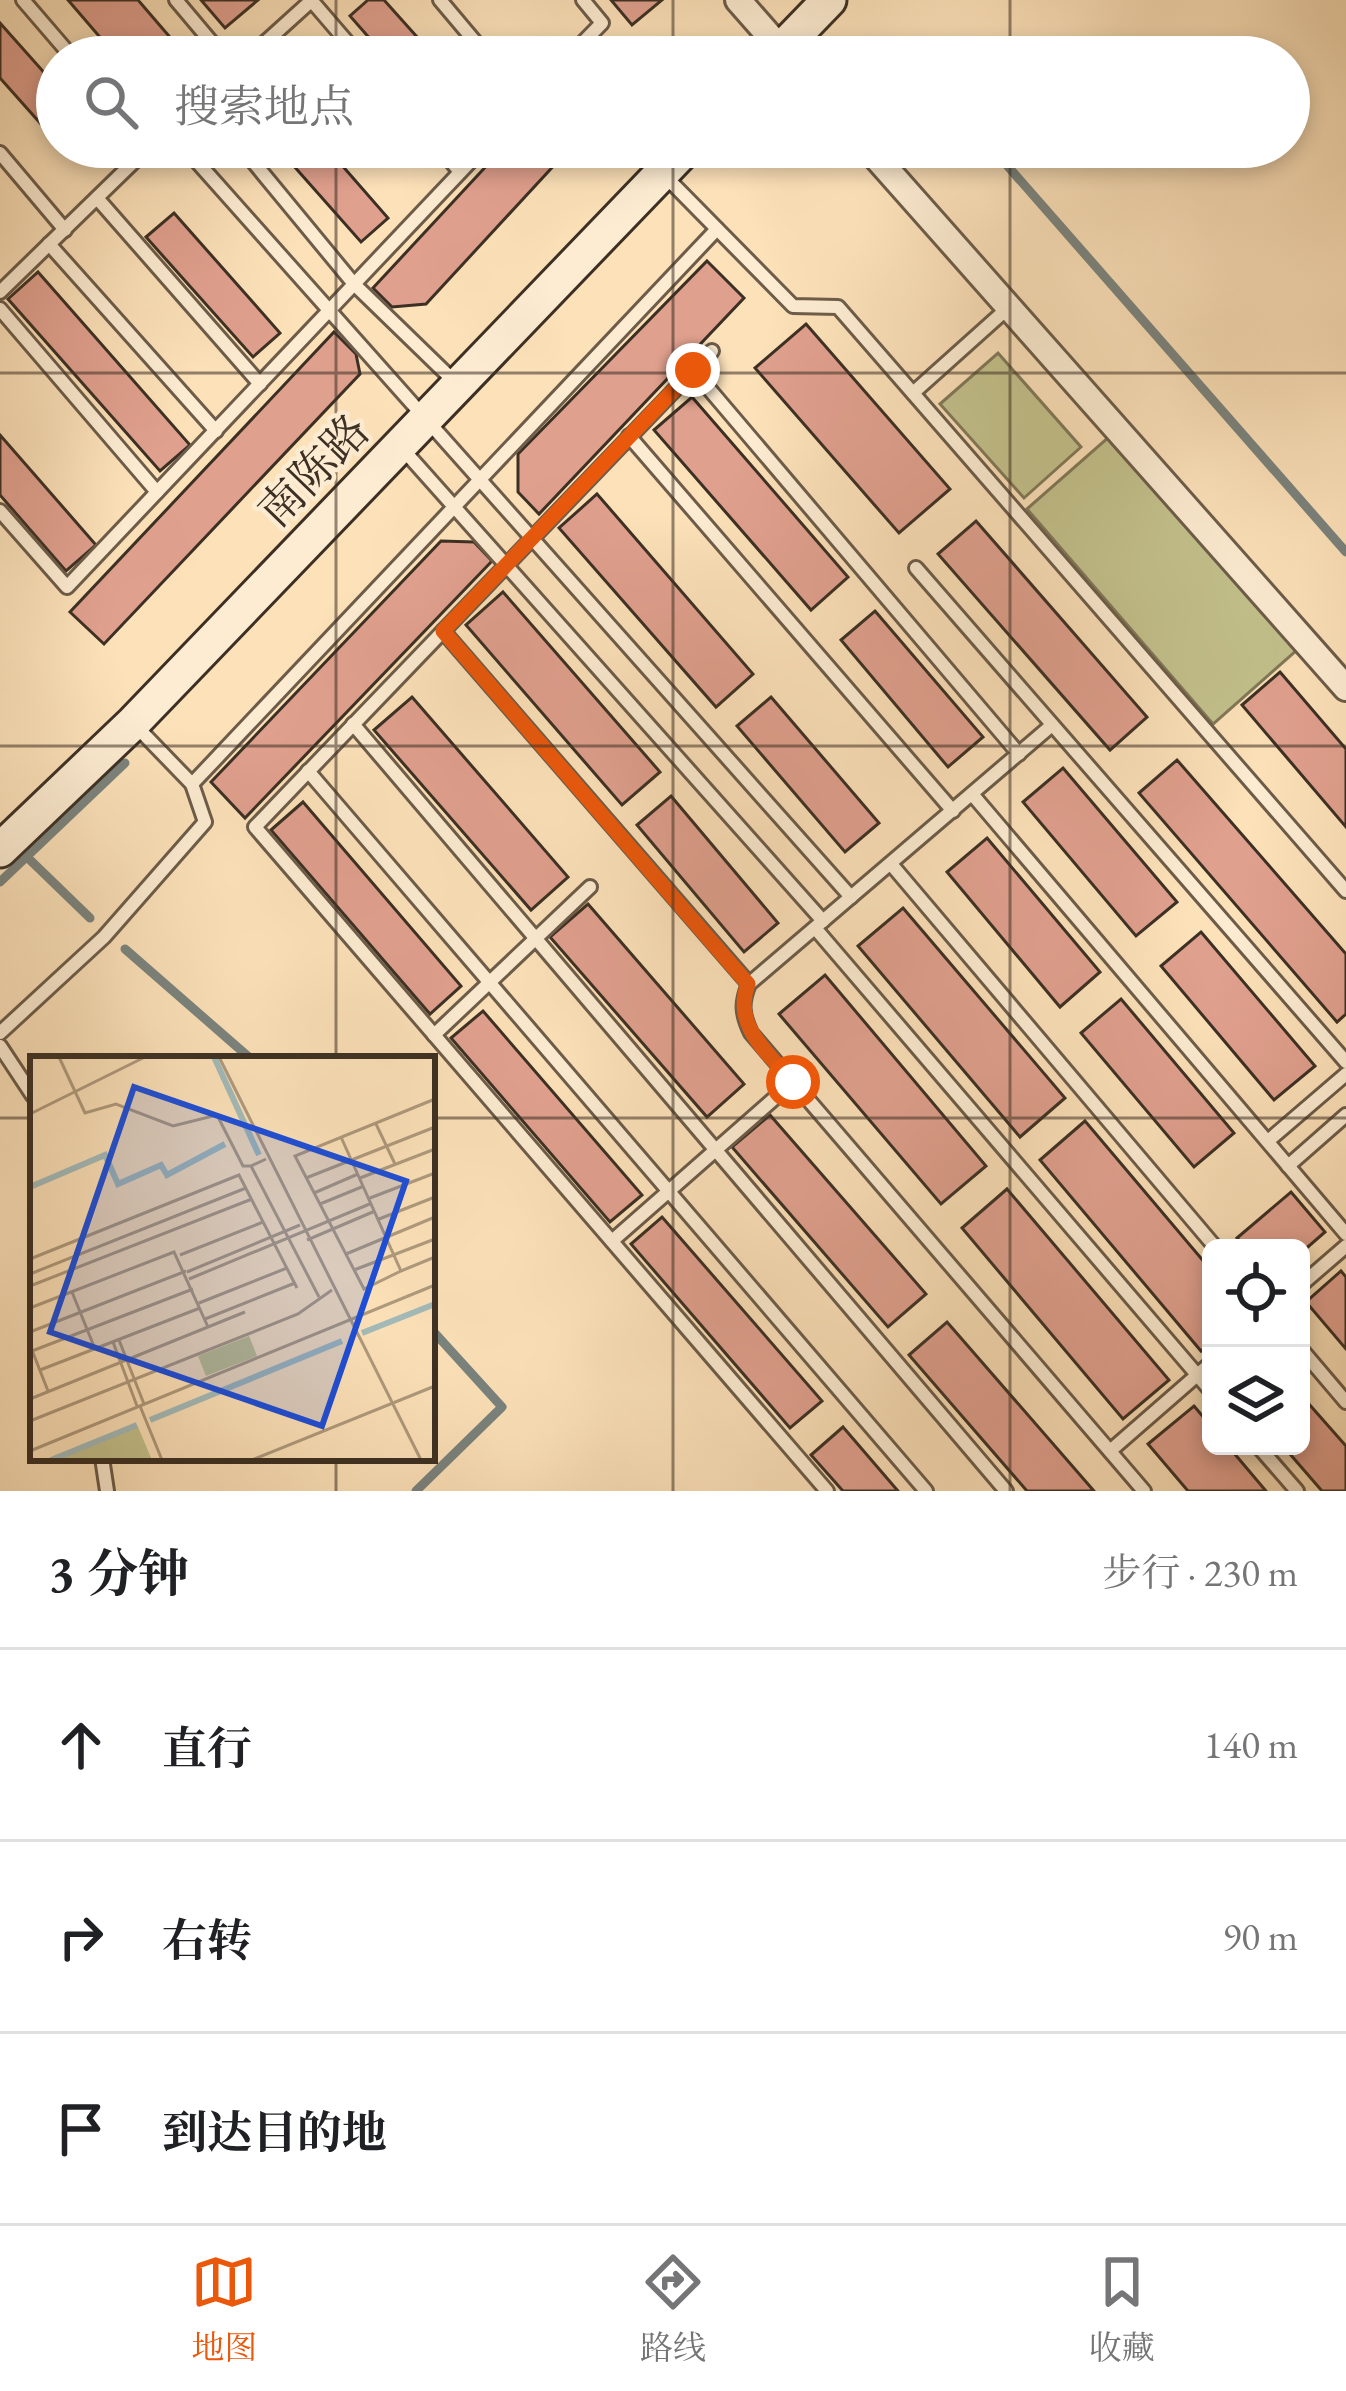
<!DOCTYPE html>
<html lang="zh">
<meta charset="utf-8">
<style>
:root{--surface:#fff;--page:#f2f2f2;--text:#202124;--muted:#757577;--line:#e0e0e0;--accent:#ea580c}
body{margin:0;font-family:"EB Garamond","Noto Serif SC",serif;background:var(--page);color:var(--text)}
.controls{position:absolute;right:36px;bottom:36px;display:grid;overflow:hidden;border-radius:18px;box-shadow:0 6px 18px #0003}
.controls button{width:108px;height:108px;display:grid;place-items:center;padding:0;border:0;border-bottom:3px solid var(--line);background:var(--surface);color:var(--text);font:60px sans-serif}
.stop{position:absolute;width:36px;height:36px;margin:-27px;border:9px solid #ea580c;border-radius:50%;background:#fff}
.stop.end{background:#ea580c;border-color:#fff;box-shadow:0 3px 12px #0008}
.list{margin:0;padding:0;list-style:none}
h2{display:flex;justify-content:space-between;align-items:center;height:156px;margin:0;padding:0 48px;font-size:51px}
h2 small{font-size:39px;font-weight:400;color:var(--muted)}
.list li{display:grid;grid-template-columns:78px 1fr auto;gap:36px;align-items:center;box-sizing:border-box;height:192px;padding:0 48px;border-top:3px solid var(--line)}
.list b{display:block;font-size:45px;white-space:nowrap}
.list em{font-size:39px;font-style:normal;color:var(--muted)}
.icon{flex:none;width:66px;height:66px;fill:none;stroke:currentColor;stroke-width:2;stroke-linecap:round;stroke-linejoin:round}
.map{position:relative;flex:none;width:1346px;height:1491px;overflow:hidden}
.search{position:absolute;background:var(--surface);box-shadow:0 6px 18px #0003;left:36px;right:36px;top:36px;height:132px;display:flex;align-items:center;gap:30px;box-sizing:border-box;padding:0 42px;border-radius:66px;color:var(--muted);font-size:45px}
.sheet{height:732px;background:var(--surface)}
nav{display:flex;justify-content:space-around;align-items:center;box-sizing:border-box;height:168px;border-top:3px solid var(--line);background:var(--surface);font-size:33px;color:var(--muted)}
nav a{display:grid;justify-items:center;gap:6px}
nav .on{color:var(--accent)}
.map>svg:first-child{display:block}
.green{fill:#c3c18c;stroke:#807858;stroke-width:3}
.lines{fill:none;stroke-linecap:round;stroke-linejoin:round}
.stream{stroke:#7a837e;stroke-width:9}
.building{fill:#e0a08e;stroke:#3c3024;stroke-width:3}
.lane-casing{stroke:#6c5c49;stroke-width:18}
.street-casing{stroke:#6c5c49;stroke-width:30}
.secondary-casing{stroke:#3c3024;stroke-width:39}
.lane{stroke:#fdecd2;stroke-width:12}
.street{stroke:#fdecd2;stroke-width:24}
.secondary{stroke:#fdecd2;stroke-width:33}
.route{stroke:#ea580c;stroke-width:15}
.grid{fill:none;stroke:#3c3024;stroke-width:3;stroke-opacity:0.55}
.labels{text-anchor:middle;stroke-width:9;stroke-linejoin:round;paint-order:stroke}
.street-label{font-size:45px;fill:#3c3024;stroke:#fdecd2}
.inset-river{fill:none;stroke:#a3bbba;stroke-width:6}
.inset-road{fill:none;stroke:#af9a7d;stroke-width:3}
.view{fill:#1d4ed8;fill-opacity:0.15;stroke:#1d4ed8;stroke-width:6}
.inset-edge{fill:none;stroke:#3c3024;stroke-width:6}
</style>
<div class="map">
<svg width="1346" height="1491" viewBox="0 0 1346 1491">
<rect width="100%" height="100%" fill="#fce1b9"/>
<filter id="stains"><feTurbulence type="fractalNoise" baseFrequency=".00167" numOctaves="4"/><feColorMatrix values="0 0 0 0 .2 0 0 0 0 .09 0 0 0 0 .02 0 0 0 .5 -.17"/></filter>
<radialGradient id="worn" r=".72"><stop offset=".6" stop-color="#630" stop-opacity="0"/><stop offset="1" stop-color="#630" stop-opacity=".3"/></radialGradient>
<g class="green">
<path d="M998,353L1081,447L1024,498L940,404Z"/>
<path d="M1111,435L1298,649L1213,724L1027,509Z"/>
</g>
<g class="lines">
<g class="stream">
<path d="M898,41L912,57"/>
<path d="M991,147L1346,552"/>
<path d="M27,857L90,918"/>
<path d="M0,882L125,763"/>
<path d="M125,949L251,1059"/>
<path d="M416,1491L502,1407L432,1330"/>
</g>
</g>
<g class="building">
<path d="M68,0H138L187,57H117Z"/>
<path d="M201,0H258L225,28Z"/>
<path d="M368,0H384L435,57H386L350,16Z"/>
<path d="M611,0H662L632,25Z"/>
<path d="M0,23L57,87V142L0,78Z"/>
<path d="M277,147H326L388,218L361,242Z"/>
<path d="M504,147H571L426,304L392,307L373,288Z"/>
<path d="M174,213L280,333L253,357L146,237Z"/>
<path d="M707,261L744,298L539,514L518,492V454Z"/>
<path d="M38,272L190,445L160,471L8,299Z"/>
<path d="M806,324L950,489L899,533L755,368Z"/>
<path d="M334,332L356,354L360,374L104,644L70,612Z"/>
<path d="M692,397L848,577L811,610L654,430Z"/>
<path d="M0,435L96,545L66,571L0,495Z"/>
<path d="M597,494L753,674L716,707L559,528Z"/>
<path d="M976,521L1147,717L1110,750L938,554Z"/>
<path d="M441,541L474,542L492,561L245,818L211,782Z"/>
<path d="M503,592L660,772L622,805L466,625Z"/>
<path d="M875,611L983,737L948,767L841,640Z"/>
<path d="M1280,672L1346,749V827L1242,705Z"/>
<path d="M412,697L568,877L531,910L374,730Z"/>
<path d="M771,697L879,823L845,852L737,726Z"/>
<path d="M1177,760L1346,954V1014L1337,1022L1139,793Z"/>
<path d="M1063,768L1177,902L1136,936L1023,802Z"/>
<path d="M671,796L778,923L744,952L637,825Z"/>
<path d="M303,802L461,986L430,1014L271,830Z"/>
<path d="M987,838L1100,972L1060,1007L947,872Z"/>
<path d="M588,904L744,1084L707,1117L550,937Z"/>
<path d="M903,908L1065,1098L1020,1137L858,946Z"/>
<path d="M1201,932L1315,1066L1274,1100L1161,966Z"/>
<path d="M825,975L986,1166L941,1204L779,1014Z"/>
<path d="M1121,999L1234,1133L1194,1167L1081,1033Z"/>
<path d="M483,1011L642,1195L610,1222L451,1038Z"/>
<path d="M770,1115L926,1294L888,1327L732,1147Z"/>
<path d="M1085,1121L1211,1270V1342L1201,1351L1040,1160Z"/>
<path d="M1007,1189L1169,1380L1123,1419L962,1228Z"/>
<path d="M1291,1192L1325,1232L1301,1253V1248H1246L1237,1238Z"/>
<path d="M662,1217L822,1401L790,1428L631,1244Z"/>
<path d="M1341,1271L1346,1277V1349L1306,1302Z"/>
<path d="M947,1322L1094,1491H1027L909,1355Z"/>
<path d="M1301,1395L1346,1446V1491H1322L1283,1446H1301Z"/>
<path d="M1194,1406L1211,1426V1446H1228L1266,1491H1188L1148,1444Z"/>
<path d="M843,1427L898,1491H843L811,1455Z"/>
</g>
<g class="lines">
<g class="lane-casing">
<g id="lane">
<path d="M23,0L72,57"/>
<path d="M176,0L224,57"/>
<path d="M311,0L360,57"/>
<path d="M440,0L488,57"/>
<path d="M249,57L312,0"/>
<path d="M569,57L602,23L583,0"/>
<path d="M184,147L851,897"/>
<path d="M241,147L354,284L457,384"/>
<path d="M439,147L460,172"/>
<path d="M0,153L65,230"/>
<path d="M666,177L793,306L838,307L1346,891"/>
<path d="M97,198L260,384"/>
<path d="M49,244L216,431"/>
<path d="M0,292L149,147"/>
<path d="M0,309L157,492"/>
<path d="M712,351L255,827L827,1491"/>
<path d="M693,370L1019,754"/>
<path d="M913,393L1009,307"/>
<path d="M629,436L953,811"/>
<path d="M400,446L823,921"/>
<path d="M0,511L67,587L484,147"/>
<path d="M916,568L1346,1062"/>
<path d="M443,631L749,984"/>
<path d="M134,724L192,784L717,229"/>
<path d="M353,724L1006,1491"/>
<path d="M1052,725L749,984C741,1003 742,1014 751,1033L1144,1491"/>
<path d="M308,771L926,1491"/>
<path d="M972,794L1346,1234"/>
<path d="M891,864L1216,1248"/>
<path d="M815,928L1211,1391"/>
<path d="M0,1033L104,937L205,822L192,784"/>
<path d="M434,1035L590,887"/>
<path d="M0,1046L33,1096"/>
<path d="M1268,1141L1346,1074"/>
<path d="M1288,1166L1346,1115"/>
<path d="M612,1241L793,1082"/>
<path d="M1301,1285L1346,1246"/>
<path d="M1301,1349L1346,1402"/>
<path d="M1258,1446L1297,1491"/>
<path d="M1110,1451L1211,1363"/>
<path d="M102,1458L107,1491"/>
</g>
</g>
<g class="street-casing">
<g id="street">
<path d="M738,0L788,57"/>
<path d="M867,147L1346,688"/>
</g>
</g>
<g class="secondary-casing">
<g id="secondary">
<path d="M774,57L829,0"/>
<path d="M0,850L133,723L687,147"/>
</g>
</g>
<use href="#lane" class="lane"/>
<use href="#street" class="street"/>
<use href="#secondary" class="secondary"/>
</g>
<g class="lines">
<path class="route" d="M693,370L443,631L748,984C732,1025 768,1053 793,1082"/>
</g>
<path class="grid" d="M336,0V57M673,0V57M1010,0V57M336,147V1059M673,147V1491M1010,147V1491M0,373H1346M0,746H1346M0,1118H33M432,1118H1346M336,1458V1491"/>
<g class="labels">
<g class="street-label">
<text transform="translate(313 470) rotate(-46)" y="16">南陈路</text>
</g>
</g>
<g transform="translate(30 1056)">
<rect width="405" height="405" fill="#fce1b9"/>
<path d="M219,280L227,300L176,320L168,300ZM108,371L122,404H28Z" fill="#c3c18c"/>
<path class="inset-river" d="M184,1L229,99M0,131L75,99L88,128L131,109L137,119L195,88M332,277L405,248M120,364L312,285M21,404L107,369"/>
<path class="inset-road" d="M29,1L55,57L86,48L143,70L187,59L213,110H221M189,1L391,404M0,58L115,1M346,68L365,108M311,81L371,215L405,201M236,103L221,110L289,241M276,122L405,71M330,122L405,93M284,137L328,118M340,142L405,117M290,148L334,130M349,163L405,141M277,184L345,155M316,198L405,161M150,199L233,166M0,203L209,119L267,232M324,214L405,183M371,215L334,233L265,100L405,43M157,216L270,169M0,218L216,132M159,223L342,147M0,230L222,143M42,236L65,293M169,247L257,212M0,252L144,196L178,271M175,263L265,227M0,276L156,215M89,284L114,348M83,286L107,350M0,289L18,335M2,295L163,233M10,314L170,252M0,343L215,256M110,350L132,404M0,365L268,258L302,234M0,395L405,229M222,404L405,330"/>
<path class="view" d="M104,31L376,125L292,370L20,276Z"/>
<rect width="405" height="405" class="inset-edge"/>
</g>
<rect width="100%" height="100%" filter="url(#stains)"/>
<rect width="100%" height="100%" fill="url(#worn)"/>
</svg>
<div class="controls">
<button><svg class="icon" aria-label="locate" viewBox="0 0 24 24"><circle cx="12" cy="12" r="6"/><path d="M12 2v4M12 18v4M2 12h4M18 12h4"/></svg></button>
<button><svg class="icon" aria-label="layers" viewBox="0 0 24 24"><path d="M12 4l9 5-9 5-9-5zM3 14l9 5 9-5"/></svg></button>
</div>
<div class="stop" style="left:793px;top:1082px"></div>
<div class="stop end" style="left:693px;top:370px"></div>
<div class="search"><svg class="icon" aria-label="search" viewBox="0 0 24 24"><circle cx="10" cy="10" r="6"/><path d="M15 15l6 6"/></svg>搜索地点</div>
</div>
<section class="sheet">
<h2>3 分钟<small>步行 · 230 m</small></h2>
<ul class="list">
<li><svg class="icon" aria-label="ahead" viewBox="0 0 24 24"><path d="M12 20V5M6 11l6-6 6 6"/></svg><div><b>直行</b></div><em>140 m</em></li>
<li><svg class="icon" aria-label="right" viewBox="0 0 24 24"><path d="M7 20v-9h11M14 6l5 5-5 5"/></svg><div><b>右转</b></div><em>90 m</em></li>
<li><svg class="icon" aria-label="arrive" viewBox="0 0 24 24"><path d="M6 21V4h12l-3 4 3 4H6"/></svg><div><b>到达目的地</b></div></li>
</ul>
</section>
<nav>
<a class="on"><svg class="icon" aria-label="map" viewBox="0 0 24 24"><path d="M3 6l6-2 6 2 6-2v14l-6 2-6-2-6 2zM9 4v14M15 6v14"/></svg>地图</a>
<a><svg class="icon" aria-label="directions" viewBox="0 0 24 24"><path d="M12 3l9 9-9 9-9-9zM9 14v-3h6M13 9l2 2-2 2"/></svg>路线</a>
<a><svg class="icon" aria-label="saved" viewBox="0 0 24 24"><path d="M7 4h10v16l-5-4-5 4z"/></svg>收藏</a>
</nav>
